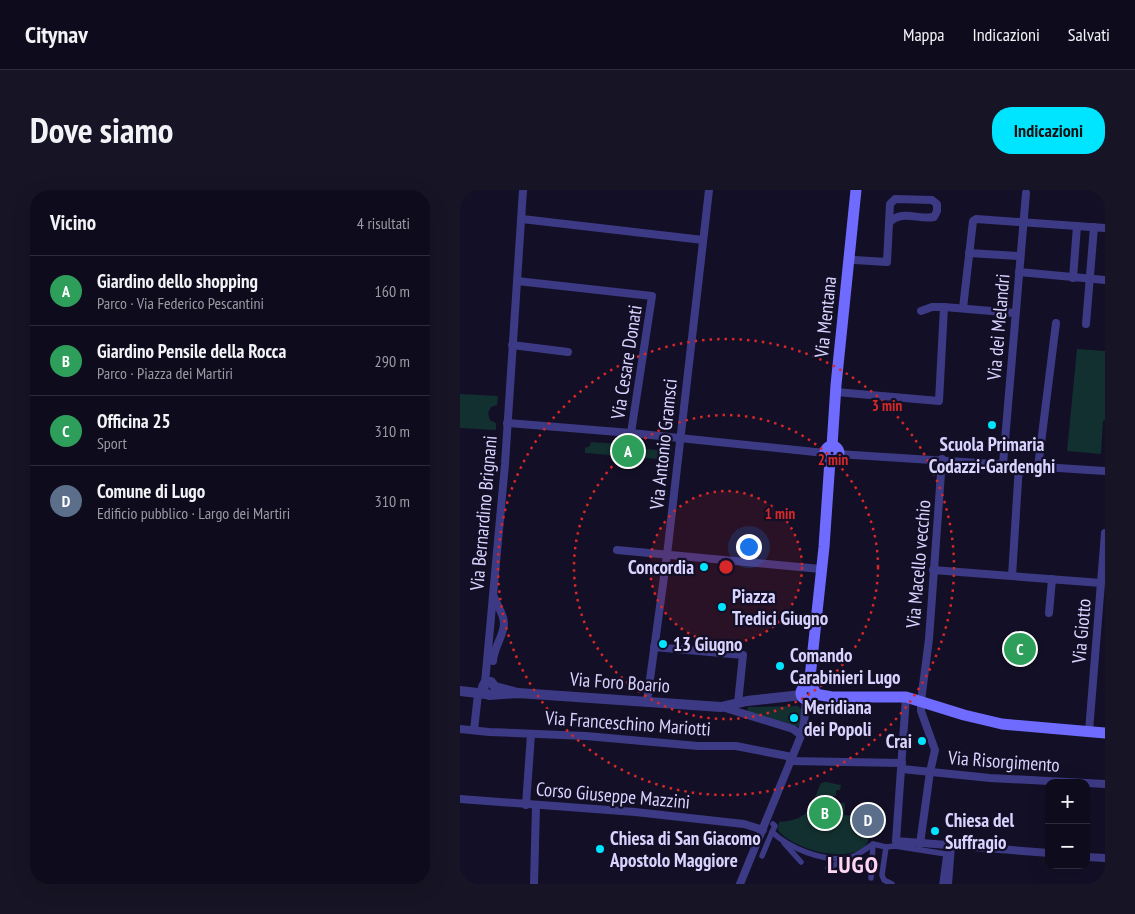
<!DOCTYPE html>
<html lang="it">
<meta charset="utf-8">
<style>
:root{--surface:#0e0b1c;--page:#171425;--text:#f1f3f6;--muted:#9b9ba3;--line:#2e2b3b;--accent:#00e5ff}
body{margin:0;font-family:"PT Sans Narrow",sans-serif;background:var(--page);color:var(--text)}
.controls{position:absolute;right:15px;bottom:15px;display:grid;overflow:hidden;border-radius:10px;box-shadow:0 5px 20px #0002}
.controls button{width:45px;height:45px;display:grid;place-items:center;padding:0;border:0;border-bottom:1px solid var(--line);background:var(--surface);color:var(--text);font:25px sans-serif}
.you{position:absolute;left:288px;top:356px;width:18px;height:18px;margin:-12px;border:4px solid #fff;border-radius:50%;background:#1a73e8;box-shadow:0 0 0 8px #1a73e833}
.badge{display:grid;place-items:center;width:32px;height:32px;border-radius:50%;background:var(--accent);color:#fff;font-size:16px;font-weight:700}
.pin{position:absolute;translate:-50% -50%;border:2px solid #fff;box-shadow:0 1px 5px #0006}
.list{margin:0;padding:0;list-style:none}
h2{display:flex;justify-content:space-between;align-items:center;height:65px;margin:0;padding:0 20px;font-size:21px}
h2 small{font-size:16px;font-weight:400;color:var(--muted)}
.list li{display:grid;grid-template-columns:32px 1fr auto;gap:15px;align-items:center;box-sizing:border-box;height:70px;padding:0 20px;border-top:1px solid var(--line)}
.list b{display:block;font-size:19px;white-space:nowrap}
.list p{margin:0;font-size:16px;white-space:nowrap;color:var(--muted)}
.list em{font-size:16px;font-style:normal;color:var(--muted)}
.map{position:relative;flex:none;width:645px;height:694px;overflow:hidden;border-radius:20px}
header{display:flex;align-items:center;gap:30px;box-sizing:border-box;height:70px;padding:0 25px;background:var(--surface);border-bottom:1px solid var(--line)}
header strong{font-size:24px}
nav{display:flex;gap:28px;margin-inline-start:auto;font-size:18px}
.intro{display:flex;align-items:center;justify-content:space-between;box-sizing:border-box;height:120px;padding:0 30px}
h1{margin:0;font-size:35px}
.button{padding:12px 22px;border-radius:20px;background:var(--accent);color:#111;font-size:18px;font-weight:700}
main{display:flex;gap:30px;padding:0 30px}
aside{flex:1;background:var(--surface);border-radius:20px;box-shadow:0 5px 20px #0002}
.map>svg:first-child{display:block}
.green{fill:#12302f}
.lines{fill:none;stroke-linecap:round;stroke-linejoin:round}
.pedestrian{stroke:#3d3a85;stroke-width:5.5}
.minor{stroke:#3d3a85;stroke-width:8}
.tertiary{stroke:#3d3a85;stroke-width:10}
.secondary{stroke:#6f6bff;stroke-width:11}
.ring{fill:none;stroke:#d62828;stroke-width:2.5;stroke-dasharray:2.5 5}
.poi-dot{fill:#00e5ff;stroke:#130f26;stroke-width:2}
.labels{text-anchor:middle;stroke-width:4.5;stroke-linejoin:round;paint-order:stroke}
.street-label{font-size:19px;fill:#d9d4ff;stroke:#130f26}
.poi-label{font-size:19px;font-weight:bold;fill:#d9d4ff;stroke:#130f26;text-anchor:start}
.district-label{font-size:24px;font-weight:bold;letter-spacing:1px;fill:#ffd6f0;stroke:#130f26}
.centre{fill:#d62828;stroke:#130f26;stroke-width:2.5}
.ring-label{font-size:15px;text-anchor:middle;font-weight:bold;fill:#d62828;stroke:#130f26;stroke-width:4.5;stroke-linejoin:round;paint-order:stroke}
</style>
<header>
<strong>Citynav</strong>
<nav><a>Mappa</a><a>Indicazioni</a><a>Salvati</a></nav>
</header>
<div class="intro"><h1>Dove siamo</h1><a class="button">Indicazioni</a></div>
<main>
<aside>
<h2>Vicino<small>4 risultati</small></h2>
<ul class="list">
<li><span class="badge" style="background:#2e9e5b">A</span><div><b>Giardino dello shopping</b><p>Parco · Via Federico Pescantini</p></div><em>160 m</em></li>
<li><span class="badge" style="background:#2e9e5b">B</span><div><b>Giardino Pensile della Rocca</b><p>Parco · Piazza dei Martiri</p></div><em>290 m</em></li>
<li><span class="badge" style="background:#2e9e5b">C</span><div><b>Officina 25</b><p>Sport</p></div><em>310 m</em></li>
<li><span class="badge" style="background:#5c6f8a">D</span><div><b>Comune di Lugo</b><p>Edificio pubblico · Largo dei Martiri</p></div><em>310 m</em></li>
</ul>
</aside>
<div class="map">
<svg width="645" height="694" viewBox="0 0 645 694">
<rect width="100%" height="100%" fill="#130f26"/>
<g class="green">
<path d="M617,159L645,161V230L643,231L641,264L607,261Z"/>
<path d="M0,204L38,206L37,215L31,217L28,223L30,230L36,233V240L0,238Z"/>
<path d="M131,252L175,255L184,259L196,260L212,256L210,270L125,263V258L130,256Z"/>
<path d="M338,516L342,520L340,537L287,522L288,517Z"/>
<path d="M366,592L381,595L380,600H376V606H373L372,612L385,613L384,625L408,627L409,631H411C410,639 411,651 404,657C384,674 331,658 318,640L319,632C350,630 350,618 361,593Z"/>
</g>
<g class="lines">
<g class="pedestrian">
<path d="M313,634L315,636L312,642C330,659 364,672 389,668C397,666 406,659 413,654L426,657L422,685L424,690L432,694"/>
<path d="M324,653L341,672"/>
<path d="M426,657L435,656L486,664L482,694"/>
<path d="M302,666L312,642"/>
<path d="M368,678L387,669"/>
<path d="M411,688L413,654"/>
</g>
<g class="minor">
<path d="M62,29L243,50"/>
<path d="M509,63L560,66"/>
<path d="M394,70L427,72L429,33C441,19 458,30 474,27L477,21V14L472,10L435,9L430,14L429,33"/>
<path d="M559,82L645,90"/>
<path d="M613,88L617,36"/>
<path d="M57,91L192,106L171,243"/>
<path d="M503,118L513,31L516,29L645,38"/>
<path d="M461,121L472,117H484L555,123"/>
<path d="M626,134L634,37"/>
<path d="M52,155L108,162"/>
<path d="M376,202L479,211L484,117"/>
<path d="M47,233L171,243L365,263"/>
<path d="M378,264L645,281"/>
<path d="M543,274L566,3"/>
<path d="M578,277L596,133"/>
<path d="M157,360L361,379"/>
<path d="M473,380L641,393"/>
<path d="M552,386L559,275"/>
<path d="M589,423L592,389"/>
<path d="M194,457L283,465L278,513"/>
<path d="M33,471C34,456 44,446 44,433C44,425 37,415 34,407"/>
<path d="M25,493L45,274L63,0"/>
<path d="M446,507L436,651L589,663"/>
<path d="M187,511L207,365L249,0"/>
<path d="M262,517L333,539L341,545"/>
<path d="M0,539L29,542L126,546L238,556H276L332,567"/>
<path d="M14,540L18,504"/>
<path d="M629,541L645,343"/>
<path d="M330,571L442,573"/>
<path d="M442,579L530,588L645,594"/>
<path d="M0,609L175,622L284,634L303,640"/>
<path d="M66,615L71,544"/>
<path d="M460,654L470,582L475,560L461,521V511L469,449L482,269"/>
<path d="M626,667L645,668"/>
<path d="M74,694L76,616"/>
<path d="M280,694L340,548L344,533L346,510"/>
<path d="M488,694L491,656"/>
</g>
<g class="tertiary">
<path d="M0,501L26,504"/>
<path d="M58,503L35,497L31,492L25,493L23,497L24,502L29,505L58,503L261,517L287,511L342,505"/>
</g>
<g class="secondary">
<path d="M372,256L376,195L396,0"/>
<circle cx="372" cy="263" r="7"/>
<circle cx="348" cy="503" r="7"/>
<path d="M349,497L364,357L370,270"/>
<path d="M355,504L372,507H446L504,525L542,534L645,543"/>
</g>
</g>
<circle cx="266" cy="377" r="76" fill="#d62828" fill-opacity=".12"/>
<g class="ring">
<circle cx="266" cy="377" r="76"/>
<circle cx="266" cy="377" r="152"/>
<circle cx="266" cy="377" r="228"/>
</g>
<g class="poi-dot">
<circle cx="532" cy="235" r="5"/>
<circle cx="244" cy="377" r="5"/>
<circle cx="262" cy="417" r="5"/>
<circle cx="203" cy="454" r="5"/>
<circle cx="320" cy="476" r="5"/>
<circle cx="334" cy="528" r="5"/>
<circle cx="462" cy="551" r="5"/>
<circle cx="475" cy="641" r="5"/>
<circle cx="140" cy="659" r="5"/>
</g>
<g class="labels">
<g class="street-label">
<text transform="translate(365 127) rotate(-84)" y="7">Via Mentana</text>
<text transform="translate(538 137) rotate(-85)" y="7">Via dei Melandri</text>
<text transform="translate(166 172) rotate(-81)" y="7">Via Cesare Donati</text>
<text transform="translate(203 254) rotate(-84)" y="7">Via Antonio Gramsci</text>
<text transform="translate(23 323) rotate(-85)" y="7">Via Bernardino Brignani</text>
<text transform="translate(458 374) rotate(-85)" y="7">Via Macello vecchio</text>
<text transform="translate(621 441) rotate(-85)" y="7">Via Giotto</text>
<text transform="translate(160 492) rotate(4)" y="7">Via Foro Boario</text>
<text transform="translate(168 533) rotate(4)" y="7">Via Franceschino Mariotti</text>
<text transform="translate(544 571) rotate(4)" y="7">Via Risorgimento</text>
<text transform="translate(153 605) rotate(5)" y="7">Corso Giuseppe Mazzini</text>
</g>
<g class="poi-label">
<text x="532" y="261" text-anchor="middle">Scuola Primaria<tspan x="532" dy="22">Codazzi-Gardenghi</tspan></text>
<text x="234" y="384" text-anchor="end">Concordia</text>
<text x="272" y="413">Piazza<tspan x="272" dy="22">Tredici Giugno</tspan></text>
<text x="213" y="461">13 Giugno</text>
<text x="330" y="472">Comando<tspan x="330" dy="22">Carabinieri Lugo</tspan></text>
<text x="344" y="524">Meridiana<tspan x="344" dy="22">dei Popoli</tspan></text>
<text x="452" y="558" text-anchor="end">Crai</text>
<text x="485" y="637">Chiesa del<tspan x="485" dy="22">Suffragio</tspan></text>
<text x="150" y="655">Chiesa di San Giacomo<tspan x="150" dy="22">Apostolo Maggiore</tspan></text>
</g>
<g class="district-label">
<text x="393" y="683">LUGO</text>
</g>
</g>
<circle cx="266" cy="377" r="8" class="centre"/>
<g class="ring-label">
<text x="427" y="221">3 min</text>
<text x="373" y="275">2 min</text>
<text x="320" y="329">1 min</text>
</g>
</svg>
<div class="controls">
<button>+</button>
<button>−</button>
</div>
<div class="you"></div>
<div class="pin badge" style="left:168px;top:261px;background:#2e9e5b">A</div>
<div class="pin badge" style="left:365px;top:623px;background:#2e9e5b">B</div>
<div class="pin badge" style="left:560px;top:459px;background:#2e9e5b">C</div>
<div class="pin badge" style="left:408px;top:630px;background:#5c6f8a">D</div>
</div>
</main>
